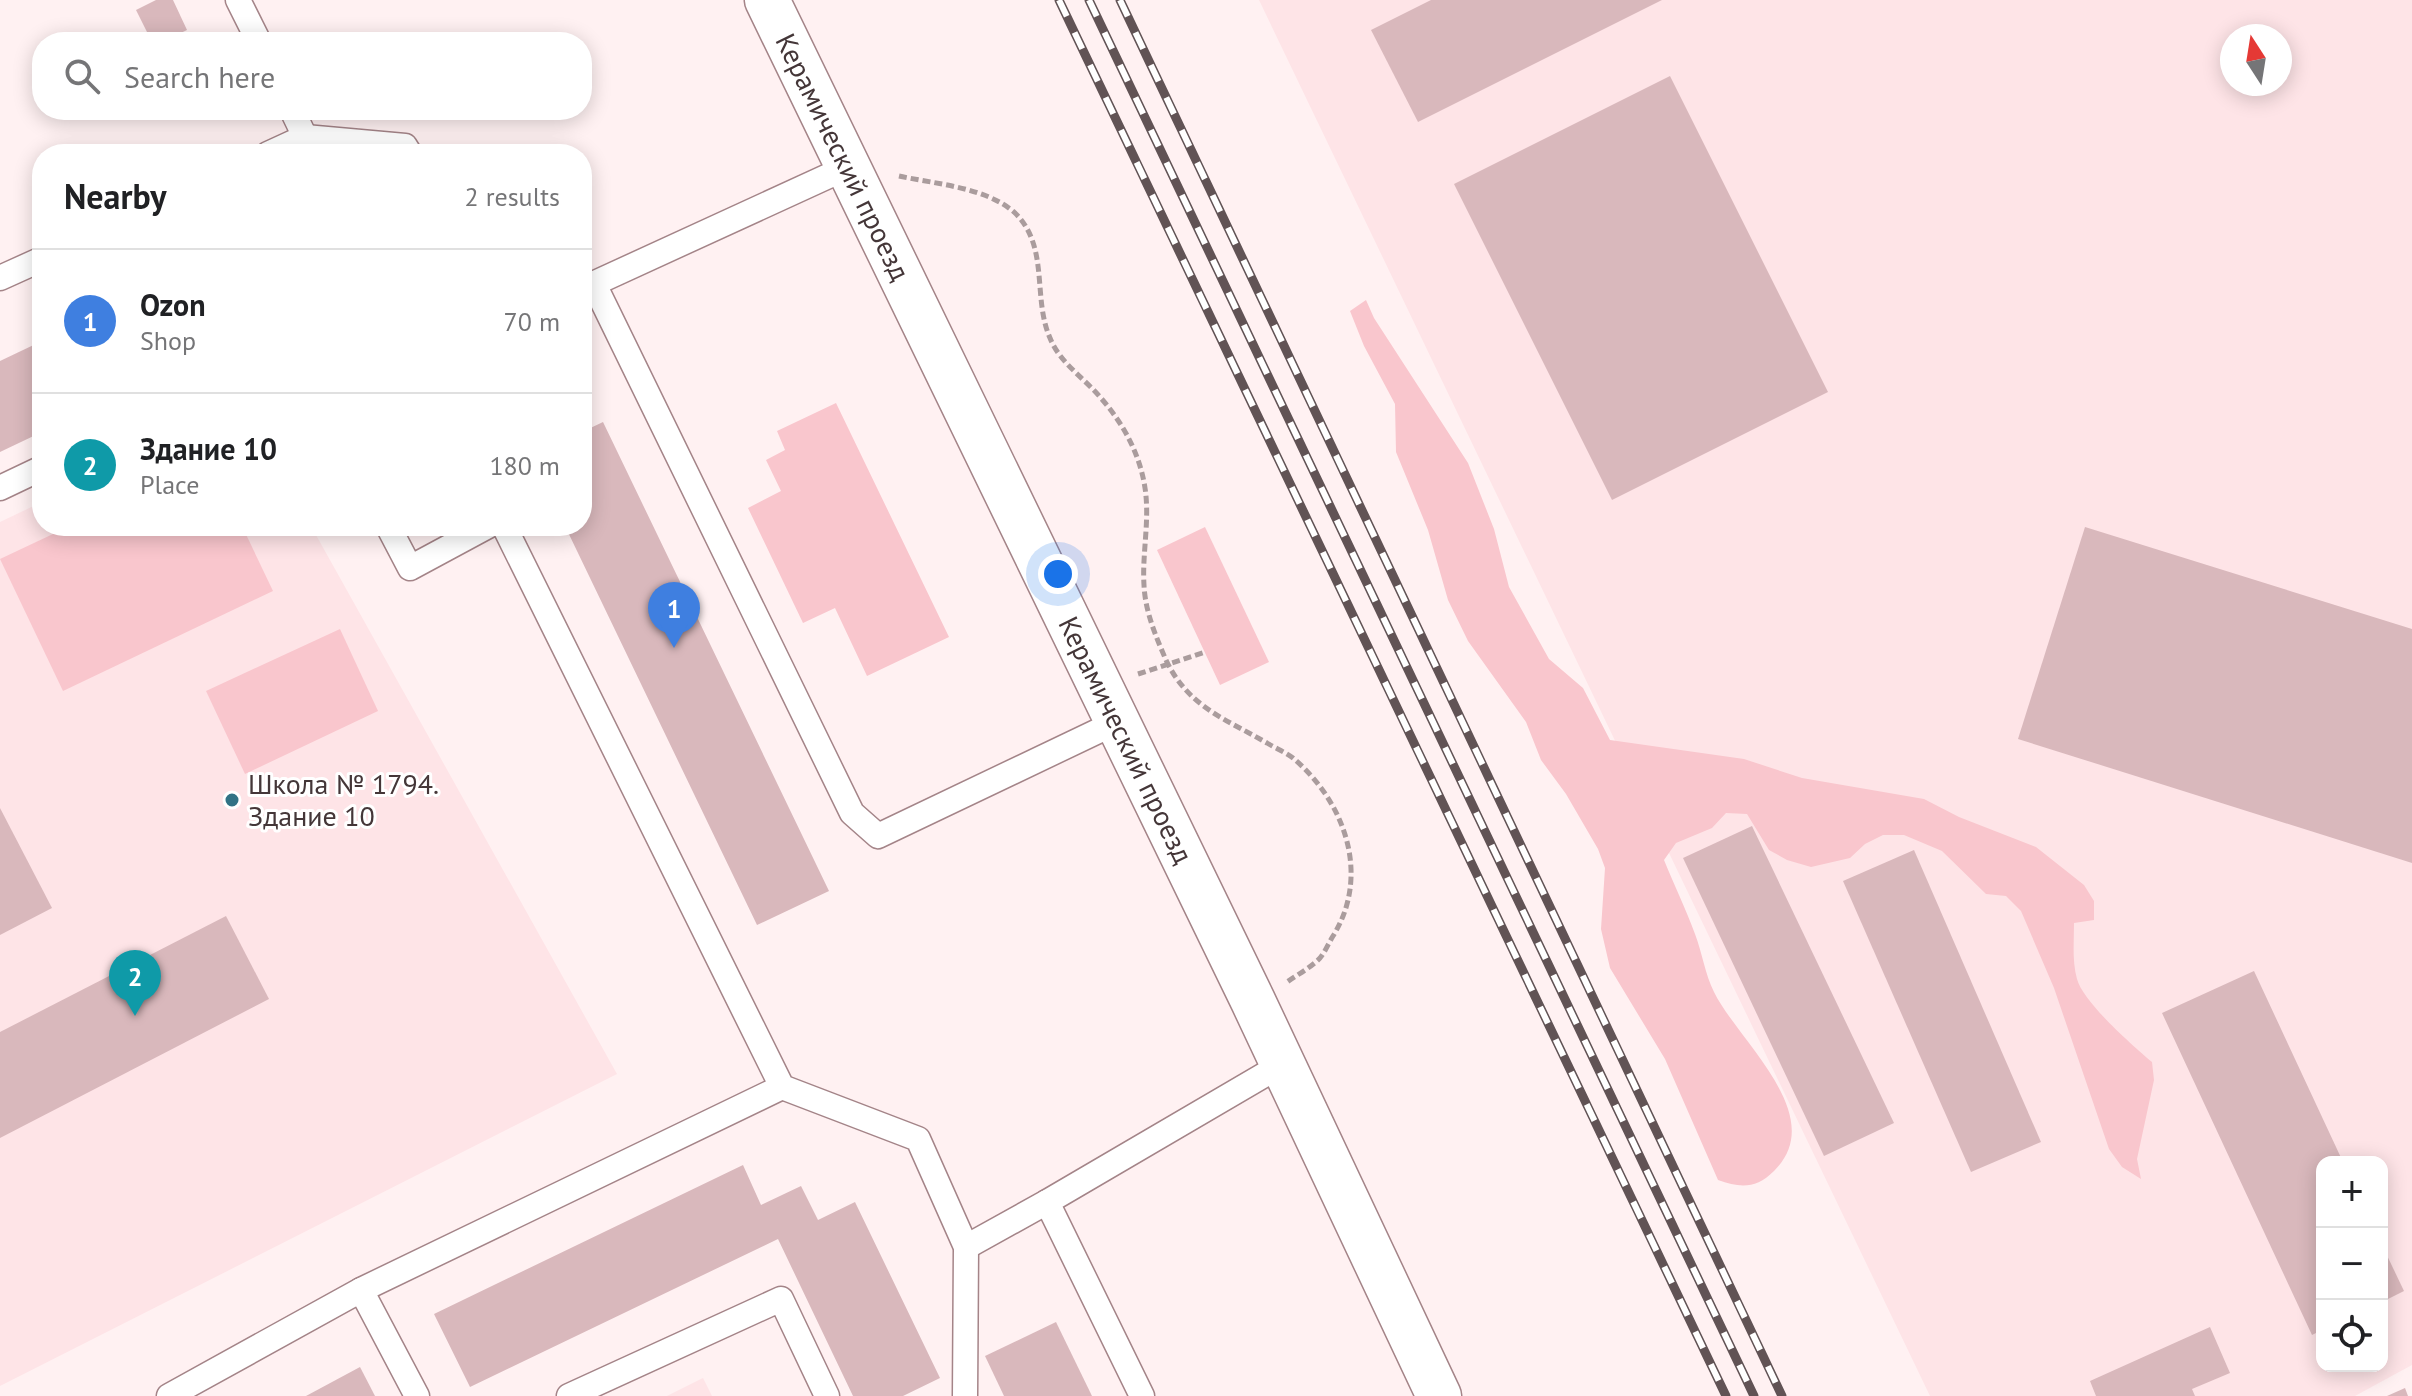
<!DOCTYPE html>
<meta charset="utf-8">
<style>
:root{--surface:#fff;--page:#f2f2f2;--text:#202124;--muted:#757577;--line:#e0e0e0;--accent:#317285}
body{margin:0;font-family:"PT Sans",sans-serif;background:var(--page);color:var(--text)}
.controls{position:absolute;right:24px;bottom:24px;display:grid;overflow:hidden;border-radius:16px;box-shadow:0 4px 20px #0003}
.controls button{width:72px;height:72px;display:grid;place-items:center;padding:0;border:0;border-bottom:2px solid var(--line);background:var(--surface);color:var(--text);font:40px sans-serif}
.compass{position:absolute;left:2220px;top:24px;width:72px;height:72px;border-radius:50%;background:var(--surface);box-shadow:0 4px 20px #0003;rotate:348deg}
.you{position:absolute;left:1058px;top:574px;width:28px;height:28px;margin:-20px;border:6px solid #fff;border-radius:50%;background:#1a73e8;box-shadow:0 0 0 12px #1a73e833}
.badge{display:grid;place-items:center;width:52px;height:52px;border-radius:50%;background:var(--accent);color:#fff;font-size:26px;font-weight:700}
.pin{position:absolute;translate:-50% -66px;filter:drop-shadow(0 2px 4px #0008)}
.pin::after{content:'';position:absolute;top:42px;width:28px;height:24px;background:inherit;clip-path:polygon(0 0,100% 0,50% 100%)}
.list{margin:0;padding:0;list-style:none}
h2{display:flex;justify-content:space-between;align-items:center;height:104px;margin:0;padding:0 32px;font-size:34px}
h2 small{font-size:26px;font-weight:400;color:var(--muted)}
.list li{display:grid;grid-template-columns:52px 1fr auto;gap:24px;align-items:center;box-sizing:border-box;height:144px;padding:0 32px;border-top:2px solid var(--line)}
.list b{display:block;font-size:30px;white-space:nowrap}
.list p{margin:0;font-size:26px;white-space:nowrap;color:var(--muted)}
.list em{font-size:26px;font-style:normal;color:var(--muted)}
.icon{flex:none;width:44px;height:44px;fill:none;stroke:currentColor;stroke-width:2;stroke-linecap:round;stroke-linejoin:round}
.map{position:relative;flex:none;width:2412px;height:1396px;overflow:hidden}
.search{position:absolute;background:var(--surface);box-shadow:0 4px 20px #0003;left:32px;top:32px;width:560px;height:88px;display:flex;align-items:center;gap:20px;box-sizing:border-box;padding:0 28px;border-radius:32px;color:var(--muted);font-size:30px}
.panel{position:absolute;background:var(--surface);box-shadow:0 4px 20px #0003;left:32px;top:144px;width:560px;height:392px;border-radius:32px}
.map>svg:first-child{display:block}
.built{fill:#fee4e7;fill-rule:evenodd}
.green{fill:#f9c6cd}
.building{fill:#d9b8bc}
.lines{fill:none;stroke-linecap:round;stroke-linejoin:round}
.lane-casing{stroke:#a48488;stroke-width:27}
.street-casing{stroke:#a48488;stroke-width:47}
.path{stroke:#aa9c9d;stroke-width:5;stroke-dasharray:8 4;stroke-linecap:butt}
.lane{stroke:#fff;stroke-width:24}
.street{stroke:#fff;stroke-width:44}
.rail-casing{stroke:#615355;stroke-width:9}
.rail{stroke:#fff;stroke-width:6;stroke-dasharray:18;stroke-linecap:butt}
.poi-dot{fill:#317285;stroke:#fff;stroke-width:3}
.labels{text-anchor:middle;stroke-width:6;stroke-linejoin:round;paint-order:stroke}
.street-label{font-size:28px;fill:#443638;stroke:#fff}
.poi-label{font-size:28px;fill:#443638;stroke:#fff;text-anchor:start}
</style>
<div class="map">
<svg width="2412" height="1396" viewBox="0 0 2412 1396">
<rect width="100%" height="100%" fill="#fff1f2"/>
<g class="built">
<path d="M1259,0H2412V1365L2355,1396H1930ZM2232,36H2280V84H2232ZM2322,1162H2382V1366H2322Z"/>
<path d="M42,502V526H311L617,1074L0,1386V522Z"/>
<path d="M703,1378L712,1396H667Z"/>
</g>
<g class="green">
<path d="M1366,300L1374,318L1468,463L1494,529L1509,587L1549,659L1583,688L1610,740L1744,759L1802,778L1924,799L1959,817L2036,847L2084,885L2094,901V920L2074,923C2074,942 2072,961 2077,979C2083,1002 2133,1046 2152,1062L2154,1080L2137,1159L2141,1179L2122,1167L2109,1149L2054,988L2021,911L2006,896L1986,894L1942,851L1904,835H1883L1865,844L1850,858L1811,867L1787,860L1769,850L1747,814L1726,813L1712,828L1676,843L1664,860C1674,885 1686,909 1695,934C1702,952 1705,974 1714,992C1738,1041 1830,1116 1774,1171C1756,1189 1740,1188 1718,1180L1665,1059L1610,968L1601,929L1605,868L1598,849L1566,794L1541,760L1526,722L1468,641L1448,600L1428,530L1396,452L1395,404L1364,346L1350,311Z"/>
<path d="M836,403L949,637L867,676L835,608L803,623L748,508L781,491L766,460L785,450L777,431Z"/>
<path d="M70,526H242L273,591L63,691L0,559Z"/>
<path d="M1205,527L1269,662L1220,685L1157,550Z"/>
<path d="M340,629L378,711L245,774L206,691Z"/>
</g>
<g class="building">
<path d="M156,0H173L187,30L162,42H152L136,10Z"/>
<path d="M1431,0H1662L1418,122L1371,30Z"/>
<path d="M1670,76L1828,392L1612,500L1454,184Z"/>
<path d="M42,341V432L0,452V361Z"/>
<path d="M603,422L829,891L757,925L565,526H582V432Z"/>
<path d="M2085,527L2412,629V863L2018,739Z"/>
<path d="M0,808L52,908L0,935Z"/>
<path d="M1752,826L1894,1123L1824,1156L1683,858Z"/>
<path d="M1914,850L2041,1142L1971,1172L1843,881Z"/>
<path d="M226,916L269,999L0,1138V1032Z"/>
<path d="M2254,971L2343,1162H2322V1330L2312,1335L2162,1013Z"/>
<path d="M743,1165L761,1205L801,1186L818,1220L855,1202L940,1378L903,1396H853L778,1239L470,1387L434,1314Z"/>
<path d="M2382,1245L2404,1291L2382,1302Z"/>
<path d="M1056,1322L1092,1396H1004L985,1356Z"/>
<path d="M2210,1327L2230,1373L2192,1389L2195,1396H2096L2090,1381Z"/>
<path d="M360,1367L375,1396H306Z"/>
<path d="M2405,1388L2408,1396H2387Z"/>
</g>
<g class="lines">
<g class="lane-casing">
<g id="lane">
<path d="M238,0L259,42"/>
<path d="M305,137L405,146L410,154"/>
<path d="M268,154L305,137L292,110"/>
<path d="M0,278L42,259"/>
<path d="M594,284L852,813L878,836L1117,722"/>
<path d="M582,289L848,167"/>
<path d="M0,488L42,468"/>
<path d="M388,526L410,568L488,526"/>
<path d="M504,526L782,1087L918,1139L966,1247L965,1396"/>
<path d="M966,1247L1047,1202"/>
<path d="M169,1396L361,1290"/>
<path d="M417,1396L361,1290L782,1087"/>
<path d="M569,1396L781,1299L827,1396"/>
<path d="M1142,1396L1047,1202L1283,1064"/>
</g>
</g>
<g class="street-casing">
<path id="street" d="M767,0L1253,1001L1439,1396"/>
</g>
<g class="path">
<path d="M899,176C935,184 985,187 1014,212C1050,246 1032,297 1050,338C1060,363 1083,377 1100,397C1123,423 1140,454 1145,488C1150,520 1142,553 1144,585C1145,611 1156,637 1166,660C1188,707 1226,719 1267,743C1275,748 1285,752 1293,758C1345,802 1371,875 1333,936C1328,944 1324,955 1317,961C1308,969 1297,975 1287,982"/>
<path d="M1138,674L1205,652"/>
</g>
<use href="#lane" class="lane"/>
<use href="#street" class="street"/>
<g class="rail-casing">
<g id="rail">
<path d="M1059,0L1726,1396"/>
<path d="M1089,0L1754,1396"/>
<path d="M1120,0L1782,1396"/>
</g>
</g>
<use href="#rail" class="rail"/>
</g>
<circle class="poi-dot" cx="232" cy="800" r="8"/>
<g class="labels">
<g class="street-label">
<text transform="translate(843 157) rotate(64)" y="10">Керамический проезд</text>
<text transform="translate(1126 740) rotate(64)" y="10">Керамический проезд</text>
</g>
<g class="poi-label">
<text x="248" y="794">Школа № 1794.<tspan x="248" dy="32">Здание 10</tspan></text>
</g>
</g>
</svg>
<div class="controls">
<button>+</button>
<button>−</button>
<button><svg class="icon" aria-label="locate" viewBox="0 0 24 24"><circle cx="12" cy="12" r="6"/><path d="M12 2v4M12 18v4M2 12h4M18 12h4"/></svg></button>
</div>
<svg class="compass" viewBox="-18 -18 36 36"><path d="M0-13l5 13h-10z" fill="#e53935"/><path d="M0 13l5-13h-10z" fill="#757577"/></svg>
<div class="you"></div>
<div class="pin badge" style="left:674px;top:648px;background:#3f7fe0">1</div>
<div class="pin badge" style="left:135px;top:1016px;background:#0f9aa8">2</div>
<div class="search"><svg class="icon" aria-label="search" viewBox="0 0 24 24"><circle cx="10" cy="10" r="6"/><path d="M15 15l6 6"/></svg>Search here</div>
<section class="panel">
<h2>Nearby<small>2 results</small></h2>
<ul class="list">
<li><span class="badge" style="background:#3f7fe0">1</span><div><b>Ozon</b><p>Shop</p></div><em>70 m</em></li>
<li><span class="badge" style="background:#0f9aa8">2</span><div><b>Здание 10</b><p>Place</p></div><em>180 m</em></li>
</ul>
</section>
</div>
